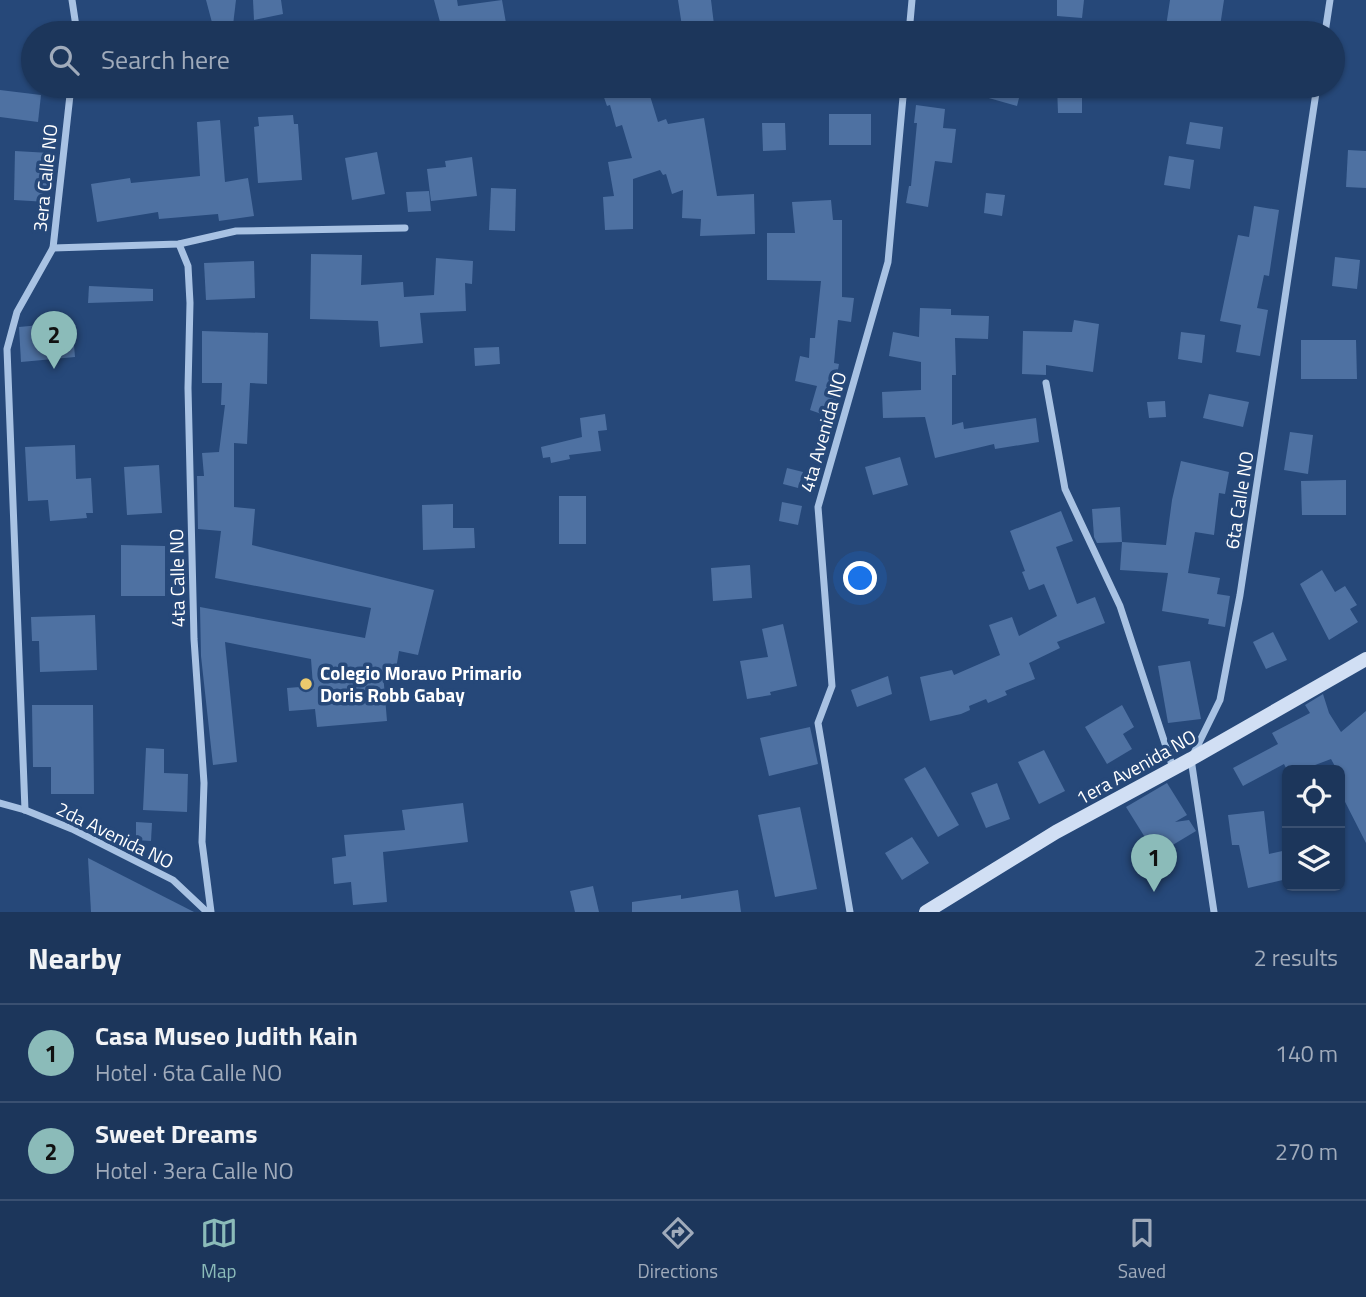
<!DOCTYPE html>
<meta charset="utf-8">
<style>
:root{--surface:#1c365b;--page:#294164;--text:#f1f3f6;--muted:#a0abbb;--line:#3a5071;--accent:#8bbbb9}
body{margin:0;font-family:"Titillium Web",sans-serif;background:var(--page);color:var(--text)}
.controls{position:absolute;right:21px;bottom:21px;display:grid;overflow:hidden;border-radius:10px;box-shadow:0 2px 5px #0004}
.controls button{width:63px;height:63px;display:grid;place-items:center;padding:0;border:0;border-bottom:2px solid var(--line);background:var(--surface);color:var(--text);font:35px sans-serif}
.you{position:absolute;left:861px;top:579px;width:24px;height:24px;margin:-18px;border:5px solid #fff;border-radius:50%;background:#1a73e8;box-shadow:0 0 0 10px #1a73e833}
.badge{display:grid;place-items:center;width:46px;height:46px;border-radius:50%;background:var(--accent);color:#111;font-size:23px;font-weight:700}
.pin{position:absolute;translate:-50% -58px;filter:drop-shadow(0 2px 4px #0008)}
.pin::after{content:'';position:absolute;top:37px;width:24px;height:21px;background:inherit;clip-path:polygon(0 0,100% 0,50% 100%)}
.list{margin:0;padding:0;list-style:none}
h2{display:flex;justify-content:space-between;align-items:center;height:91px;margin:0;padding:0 28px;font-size:30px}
h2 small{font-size:23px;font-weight:400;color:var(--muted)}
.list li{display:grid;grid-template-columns:46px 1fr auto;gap:21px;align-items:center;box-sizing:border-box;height:98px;padding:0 28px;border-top:2px solid var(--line)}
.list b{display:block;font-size:26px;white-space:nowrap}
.list p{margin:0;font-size:23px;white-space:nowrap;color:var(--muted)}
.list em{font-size:23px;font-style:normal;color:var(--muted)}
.icon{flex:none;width:38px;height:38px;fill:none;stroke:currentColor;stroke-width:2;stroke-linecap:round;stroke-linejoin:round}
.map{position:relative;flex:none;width:1366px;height:912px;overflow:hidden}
.search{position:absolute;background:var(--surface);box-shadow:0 2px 5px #0004;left:21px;right:21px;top:21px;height:77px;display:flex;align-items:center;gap:18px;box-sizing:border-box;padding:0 24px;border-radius:38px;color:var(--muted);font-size:26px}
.sheet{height:287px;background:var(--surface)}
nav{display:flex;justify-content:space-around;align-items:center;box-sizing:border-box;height:98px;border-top:2px solid var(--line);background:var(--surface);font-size:19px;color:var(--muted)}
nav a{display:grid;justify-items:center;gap:4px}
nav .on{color:var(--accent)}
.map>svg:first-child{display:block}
.building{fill:#4e71a2}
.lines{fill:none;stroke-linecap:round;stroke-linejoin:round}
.street{stroke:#a8c2e3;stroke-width:7}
.secondary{stroke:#d1dff4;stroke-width:14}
.poi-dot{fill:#ecca6d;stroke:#264879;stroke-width:2.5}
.labels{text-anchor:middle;stroke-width:7;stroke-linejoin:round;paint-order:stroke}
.street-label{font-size:19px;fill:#fff;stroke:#264879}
.poi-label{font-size:19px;font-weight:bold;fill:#fff;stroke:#264879;text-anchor:start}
</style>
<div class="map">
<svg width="1366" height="912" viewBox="0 0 1366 912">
<rect width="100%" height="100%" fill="#264879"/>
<g class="building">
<path d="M206,0H236L233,25L214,30Z"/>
<path d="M253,0H281L283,14L254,20Z"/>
<path d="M434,0H457L458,6L502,0L506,23L472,29L473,33H443Z"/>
<path d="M678,0H711L715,33H683Z"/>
<path d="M1057,0H1084L1082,18L1057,16Z"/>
<path d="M1170,0H1224L1219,33H1165Z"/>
<path d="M600,86H647L658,122L666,119L668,124L704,118L717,196L754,194L755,234L700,236L701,219L682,218L683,190L672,194L666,174L663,175L660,170L633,179V229L605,230L603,197L614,196L608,162L632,158L622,125L616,127L610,105L607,106Z"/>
<path d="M964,86H1022L1017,106L964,91Z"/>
<path d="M1057,86H1082V113H1058Z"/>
<path d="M0,90L41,95L38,122L0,117Z"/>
<path d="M916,105L945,109L943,128L956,129L952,163L935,161L928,207L906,203L909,186H911L917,123H914Z"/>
<rect x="829" y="114" width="42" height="31"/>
<path d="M293,115L294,124H298L302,180L258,183L254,127L259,126L258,117Z"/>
<path d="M220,120L225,182L248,178L254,216L219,221L218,214L159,219L158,212L97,222L91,184L130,178L131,183L200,176L197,122Z"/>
<path d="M1190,122L1223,127L1220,149L1186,144Z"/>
<path d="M762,123H785L786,150L763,151Z"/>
<path d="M1348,150L1366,151V188L1346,187Z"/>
<path d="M15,151L50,153L48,202L14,200Z"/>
<path d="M377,152L385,194L352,200L345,158Z"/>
<path d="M1169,156L1194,160L1190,189L1164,185Z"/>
<path d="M472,157L477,196L431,201L427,169L446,167L445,161Z"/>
<path d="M491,188L516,189L515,231L489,230Z"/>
<path d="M429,191L431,211L408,212L406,192Z"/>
<path d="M986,193L1005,195L1002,216L984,213Z"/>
<path d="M831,200L833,220H842V297L854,298L851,322L838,320L834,363L839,364L834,391L840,393L833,418L810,410L817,386L795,381L800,356L809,358L810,338H815L821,281L767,280V233H795L792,202Z"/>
<path d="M1254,206L1279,210L1269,276L1264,275L1257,308L1268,310L1260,356L1236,352L1241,325L1220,321L1238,235L1249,237Z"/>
<path d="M311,254L362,255L361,285L403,282L404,297L434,295L436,258L473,261L472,284L465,283L466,311L420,313L423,343L380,347L378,321L310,319Z"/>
<path d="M1335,257L1360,260L1357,289L1332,286Z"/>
<path d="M254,261L255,298L206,300L204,263Z"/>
<path d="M89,286L153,289V301L88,303Z"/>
<path d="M920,308L951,309V315L989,316L988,339L955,338L956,375H952V425L963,422L964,429L1036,418L1039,442L995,449L994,444L935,458L925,417L883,418L882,392L921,390V362L889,356L893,332L919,337Z"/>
<path d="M1074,320L1099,324L1093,372L1046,365V375L1022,374L1023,331L1072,332Z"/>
<path d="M72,322L75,357L21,362L19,327Z"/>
<path d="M202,331L268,333L267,384L250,383L247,444L234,443V507L255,509L252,545L434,590L418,655L399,651L395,675L383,673L387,721L317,727L315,709L289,711L287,688L313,686L311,659L225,642L237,762L213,765L201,656L200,607L365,638L371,608L215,578L221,531L198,529L197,476H204L202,453L219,452L225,405H221L222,383H202Z"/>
<path d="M1181,332L1205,335L1202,363L1178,359Z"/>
<path d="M1301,340H1356L1357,379H1301Z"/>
<path d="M499,347L500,364L475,366L474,348Z"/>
<path d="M1209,394L1249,402L1243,427L1203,418Z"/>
<path d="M1165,401L1166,417L1149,418L1147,402Z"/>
<path d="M605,414L607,430L598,431L601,451L569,455L570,459L551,463L550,457L543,458L541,447L582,437L580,418Z"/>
<path d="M1290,432L1313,435L1308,474L1284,470Z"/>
<path d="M75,445L76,479L91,478L93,513H86L87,518L50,521L48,500L28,501L25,447Z"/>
<path d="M900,457L908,485L873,495L865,467Z"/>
<path d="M1181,461L1229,472L1225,494L1219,493L1214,535L1195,532L1188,573L1220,578L1217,594L1230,596L1225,627L1208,624L1209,619L1162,611L1168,573L1120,570L1122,542L1166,545L1172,500Z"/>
<path d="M159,465L162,513L127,515L124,467Z"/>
<path d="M787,468L803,472L798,488L783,484Z"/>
<path d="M1346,480V515H1302L1301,481Z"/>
<rect x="559" y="496" width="27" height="48"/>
<path d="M782,502L802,506L798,525L779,521Z"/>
<path d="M453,504V528H474L475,548L423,550L422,505Z"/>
<path d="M1120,507L1122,542L1097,543L1094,537L1092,509Z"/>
<path d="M1061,511L1073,541L1056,547L1077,604L1095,597L1105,623L1057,642L1060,648L1029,663L1035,679L1005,691L1007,695L988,703L986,699L969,706L970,710L961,714L930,721L920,677L952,670L954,675L1000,655L989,625L1012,617L1019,636L1057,616L1044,584L1029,590L1022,572L1025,571L1010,531Z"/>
<path d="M121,545L165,546V596H121Z"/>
<path d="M750,565L752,598L713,601L711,568Z"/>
<path d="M1322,570L1335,592L1345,586L1357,605L1350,609L1358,622L1329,640L1300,584Z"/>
<path d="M95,615L97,670L40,672L39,641H32L31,617Z"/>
<path d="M783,624L797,686L770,692L771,695L747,699L740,661L768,657L762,629Z"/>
<path d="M1273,632L1287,660L1266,669L1253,642Z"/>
<path d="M1190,661L1201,719L1168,723L1158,666Z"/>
<path d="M888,676L892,694L857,707L851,690Z"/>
<path d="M1323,694L1329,713L1341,732L1366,711V843L1340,792V770H1337L1331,759L1302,770H1287L1284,764L1243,786L1233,768L1278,744L1272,733L1310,713L1305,705Z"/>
<path d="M32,705H93L94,794H51V767H33Z"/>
<path d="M1122,705L1134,727L1123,734L1132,749L1107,764L1085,727Z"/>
<path d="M810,727L818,764L769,776L760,738Z"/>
<path d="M146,748L164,749V773L188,774L187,812L143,810Z"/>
<path d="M1044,750L1065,791L1039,804L1018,762Z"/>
<path d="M925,767L959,825L938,837L904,779Z"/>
<path d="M997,783L1010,819L986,828L971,793Z"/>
<path d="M1167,783L1187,815L1175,822L1189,820L1196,831L1156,855L1126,807Z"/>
<path d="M463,803L468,842L383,852L387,902L353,905L351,882L334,884L332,858L346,856L344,835L405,830L402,810Z"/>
<path d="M800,807L817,889L775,897L758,815Z"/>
<path d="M1264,811L1269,854L1287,850V879L1248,888L1239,845H1232L1228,815Z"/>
<path d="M136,822L152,823L151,841L136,840Z"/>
<path d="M912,837L929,863L902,880L885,853Z"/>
<path d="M88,858L194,912H91Z"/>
<path d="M593,886L599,912H575L570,891Z"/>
<path d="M738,890L741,912H632V902L681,895V899Z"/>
</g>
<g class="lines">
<g class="street">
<path d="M72,0L77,33"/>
<path d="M909,33L912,0"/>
<path d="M1325,33L1330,0"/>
<path d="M179,244L188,266L190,303L188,388L194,639L204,783L202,842L211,912"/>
<path d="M53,248L179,244L236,231L405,228"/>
<path d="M1046,383L1065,489L1120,606L1173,768"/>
<path d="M0,803L25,810L72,829L173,880L207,912"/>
<path d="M25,810L7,349L17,312L53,248L71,86"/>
<path d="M850,912L818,723L832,686L818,507L888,262L904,86"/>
<path d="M1214,912L1191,759L1220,700L1240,595L1317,86"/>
</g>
<path class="secondary" d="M926,912L1056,832L1191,759L1366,659"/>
</g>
<circle class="poi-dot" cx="306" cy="684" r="7"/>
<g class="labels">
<g class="street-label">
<text transform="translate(45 178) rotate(-84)" y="7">3era Calle NO</text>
<text transform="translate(823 432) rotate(-74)" y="7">4ta Avenida NO</text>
<text transform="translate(1239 500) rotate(-81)" y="7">6ta Calle NO</text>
<text transform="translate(177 578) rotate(-91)" y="7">4ta Calle NO</text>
<text transform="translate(1136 767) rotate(-29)" y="7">1era Avenida NO</text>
<text transform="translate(115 835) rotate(26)" y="7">2da Avenida NO</text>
</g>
<g class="poi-label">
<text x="320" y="680">Colegio Moravo Primario<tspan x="320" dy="22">Doris Robb Gabay</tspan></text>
</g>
</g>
</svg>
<div class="controls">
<button><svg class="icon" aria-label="locate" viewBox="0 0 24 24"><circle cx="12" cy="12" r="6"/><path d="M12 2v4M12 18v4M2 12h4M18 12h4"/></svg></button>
<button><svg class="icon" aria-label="layers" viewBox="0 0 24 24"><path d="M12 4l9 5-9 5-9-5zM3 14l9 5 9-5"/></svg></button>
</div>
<div class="you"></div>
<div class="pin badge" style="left:1154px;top:892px">1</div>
<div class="pin badge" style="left:54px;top:369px">2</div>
<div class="search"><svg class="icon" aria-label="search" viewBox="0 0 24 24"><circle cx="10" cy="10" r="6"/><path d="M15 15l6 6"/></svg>Search here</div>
</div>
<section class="sheet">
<h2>Nearby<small>2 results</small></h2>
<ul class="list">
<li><span class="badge">1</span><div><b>Casa Museo Judith Kain</b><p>Hotel · 6ta Calle NO</p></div><em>140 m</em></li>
<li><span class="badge">2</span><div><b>Sweet Dreams</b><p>Hotel · 3era Calle NO</p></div><em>270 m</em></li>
</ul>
</section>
<nav>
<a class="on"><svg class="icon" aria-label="map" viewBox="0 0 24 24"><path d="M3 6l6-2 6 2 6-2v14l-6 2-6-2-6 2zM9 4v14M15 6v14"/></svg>Map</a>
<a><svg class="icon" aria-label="directions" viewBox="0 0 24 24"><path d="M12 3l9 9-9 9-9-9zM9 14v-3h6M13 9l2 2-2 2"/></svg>Directions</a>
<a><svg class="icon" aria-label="saved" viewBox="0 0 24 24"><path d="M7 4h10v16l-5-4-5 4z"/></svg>Saved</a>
</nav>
